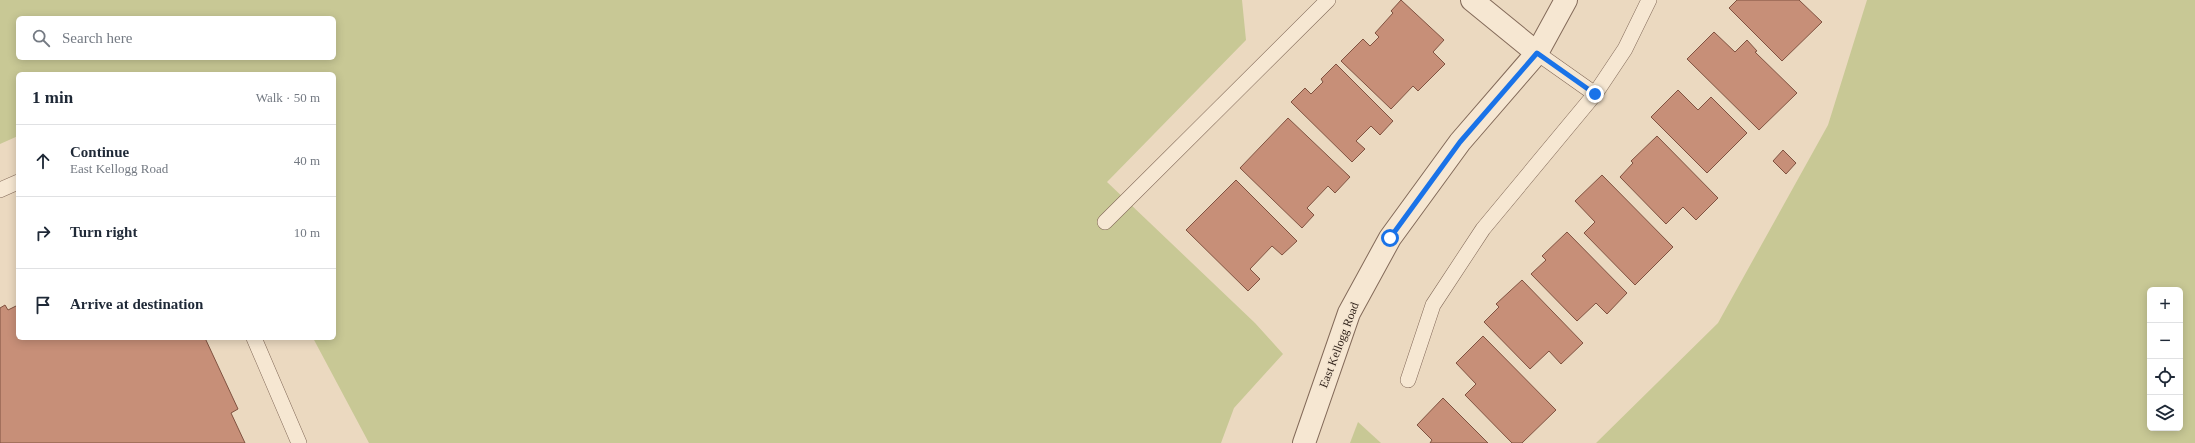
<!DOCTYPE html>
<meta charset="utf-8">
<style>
:root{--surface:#fff;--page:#f2f2f3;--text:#1f2937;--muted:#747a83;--line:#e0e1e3}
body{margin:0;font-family:Georgia,serif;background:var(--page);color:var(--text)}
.controls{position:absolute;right:12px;bottom:12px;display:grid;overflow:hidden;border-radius:6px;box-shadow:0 2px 10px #0003}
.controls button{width:36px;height:36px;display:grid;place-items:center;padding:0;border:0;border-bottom:1px solid var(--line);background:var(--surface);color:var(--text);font:20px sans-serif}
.stop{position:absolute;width:12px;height:12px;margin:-9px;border:3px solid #1a73e8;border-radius:50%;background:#fff}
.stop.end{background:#1a73e8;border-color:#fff;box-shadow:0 1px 4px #0008}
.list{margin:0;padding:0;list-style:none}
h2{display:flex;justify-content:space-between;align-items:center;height:52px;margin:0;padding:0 16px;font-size:17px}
h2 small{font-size:13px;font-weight:400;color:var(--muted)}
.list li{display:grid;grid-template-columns:26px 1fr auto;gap:12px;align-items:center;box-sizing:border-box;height:72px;padding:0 16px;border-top:1px solid var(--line)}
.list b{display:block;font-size:15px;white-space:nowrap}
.list p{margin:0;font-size:13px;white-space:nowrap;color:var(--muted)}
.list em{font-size:13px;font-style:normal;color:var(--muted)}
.icon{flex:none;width:22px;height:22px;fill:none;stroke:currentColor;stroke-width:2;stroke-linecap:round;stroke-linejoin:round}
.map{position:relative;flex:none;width:2195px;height:443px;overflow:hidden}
.search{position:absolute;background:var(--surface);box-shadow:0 2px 10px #0003;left:16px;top:16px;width:320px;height:44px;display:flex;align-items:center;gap:10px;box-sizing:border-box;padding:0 14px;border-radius:6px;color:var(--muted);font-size:15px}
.panel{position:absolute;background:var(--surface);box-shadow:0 2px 10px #0003;left:16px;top:72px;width:320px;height:268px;border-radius:6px}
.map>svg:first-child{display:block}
.green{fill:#c8c895;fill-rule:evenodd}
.building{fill:#c78f78;stroke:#805240}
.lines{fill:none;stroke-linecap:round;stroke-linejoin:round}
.service-casing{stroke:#836a59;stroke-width:16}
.minor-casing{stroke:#836a59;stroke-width:24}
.tertiary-casing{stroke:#836a59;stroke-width:24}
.service{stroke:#f6e7d2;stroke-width:15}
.minor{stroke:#f6e7d2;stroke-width:22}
.tertiary{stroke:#f6e7d2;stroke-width:22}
.route{stroke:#1a73e8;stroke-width:5}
.labels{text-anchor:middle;stroke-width:3;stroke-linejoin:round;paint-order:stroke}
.street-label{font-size:12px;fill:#33251d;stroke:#f3e4cf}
</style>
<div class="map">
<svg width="2195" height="443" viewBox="0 0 2195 443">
<rect width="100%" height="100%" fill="#ebd9c0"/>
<g class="green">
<path d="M0,0H1242L1246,40L1107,182L1255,323L1283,354L1234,408L1221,443H369L313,338H334V74H18V136L0,144ZM18,18H334V58H18Z"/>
<path d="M1867,0H2195V443H1596L1718,323L1828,125ZM2150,290H2180V428H2150Z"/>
<path d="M1358,422L1381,443H1350Z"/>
</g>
<g class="building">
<path d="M1401,0L1444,40L1433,52L1445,64L1418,91L1413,86L1391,109L1341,61L1363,39L1370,46L1379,37L1375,33L1393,13L1391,11Z"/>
<path d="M1737,0H1799L1822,22L1782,61L1729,8Z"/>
<path d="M1714,32L1735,52L1747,40L1757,51L1755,52L1797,93L1759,130L1687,59Z"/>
<path d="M1336,64L1393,121L1380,135L1371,126L1356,141L1365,149L1352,162L1291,102L1305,88L1311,94L1323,82L1321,79Z"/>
<path d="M1678,90L1698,110L1711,97L1747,133L1707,173L1651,117Z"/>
<path d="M1288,118L1350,177L1335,193L1328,186L1307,208L1314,215L1302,228L1240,168Z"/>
<path d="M1657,136L1718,198L1696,220L1683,207L1666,224L1620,177L1633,163L1631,161Z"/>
<path d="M1783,150L1796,163L1786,174L1773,161Z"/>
<path d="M1602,175L1673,247L1635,285L1584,233L1595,222L1575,201Z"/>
<path d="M1236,180L1297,241L1282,255L1272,246L1250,269L1260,279L1248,291L1186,230Z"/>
<path d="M1567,232L1627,293L1607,314L1596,303L1577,321L1531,274L1546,260L1542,256Z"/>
<path d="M1522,280L1583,343L1561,364L1549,351L1530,369L1484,322L1499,307L1496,304Z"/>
<path d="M5,305L8,310L18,305V338H205L238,409L231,413L245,443H0V308Z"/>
<path d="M1483,336L1556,410L1522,443H1512L1465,395L1476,384L1456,363Z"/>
<path d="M1443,398L1488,443H1430L1432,440L1417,425Z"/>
</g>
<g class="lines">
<g class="service-casing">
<g id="service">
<path d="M1537,53L1595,94"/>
<path d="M0,190L18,182"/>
<path d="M1105,222L1328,0"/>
<path d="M254,338L299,443"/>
<path d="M1408,380L1433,305L1483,229L1595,94L1625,49L1649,0"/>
</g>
</g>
<g class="minor-casing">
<path id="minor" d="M1472,0L1537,53"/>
</g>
<g class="tertiary-casing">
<path id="tertiary" d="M1304,443L1349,313L1390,238L1460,142L1537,53L1566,0"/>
</g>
<use href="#service" class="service"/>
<use href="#minor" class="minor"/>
<use href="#tertiary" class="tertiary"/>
</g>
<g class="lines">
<path class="route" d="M1390,238L1460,142L1537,53L1595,94"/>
</g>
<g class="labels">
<g class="street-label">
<text transform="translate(1339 345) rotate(-69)" y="4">East Kellogg Road</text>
</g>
</g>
</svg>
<div class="controls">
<button>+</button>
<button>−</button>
<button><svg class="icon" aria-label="locate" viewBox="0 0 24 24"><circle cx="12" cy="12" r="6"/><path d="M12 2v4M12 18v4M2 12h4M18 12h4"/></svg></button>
<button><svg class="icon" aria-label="layers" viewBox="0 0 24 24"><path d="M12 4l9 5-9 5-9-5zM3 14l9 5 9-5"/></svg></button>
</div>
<div class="stop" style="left:1390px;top:238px"></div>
<div class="stop end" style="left:1595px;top:94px"></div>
<div class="search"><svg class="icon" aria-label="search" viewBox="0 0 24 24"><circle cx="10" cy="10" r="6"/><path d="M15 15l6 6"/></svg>Search here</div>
<section class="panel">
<h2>1 min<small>Walk · 50 m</small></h2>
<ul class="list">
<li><svg class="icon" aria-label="ahead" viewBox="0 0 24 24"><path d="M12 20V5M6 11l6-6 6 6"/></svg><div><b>Continue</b><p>East Kellogg Road</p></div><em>40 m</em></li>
<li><svg class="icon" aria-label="right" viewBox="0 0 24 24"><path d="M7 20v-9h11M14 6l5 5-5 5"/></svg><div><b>Turn right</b></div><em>10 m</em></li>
<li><svg class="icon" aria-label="arrive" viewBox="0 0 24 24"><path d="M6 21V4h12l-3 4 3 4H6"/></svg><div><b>Arrive at destination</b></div></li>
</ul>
</section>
</div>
